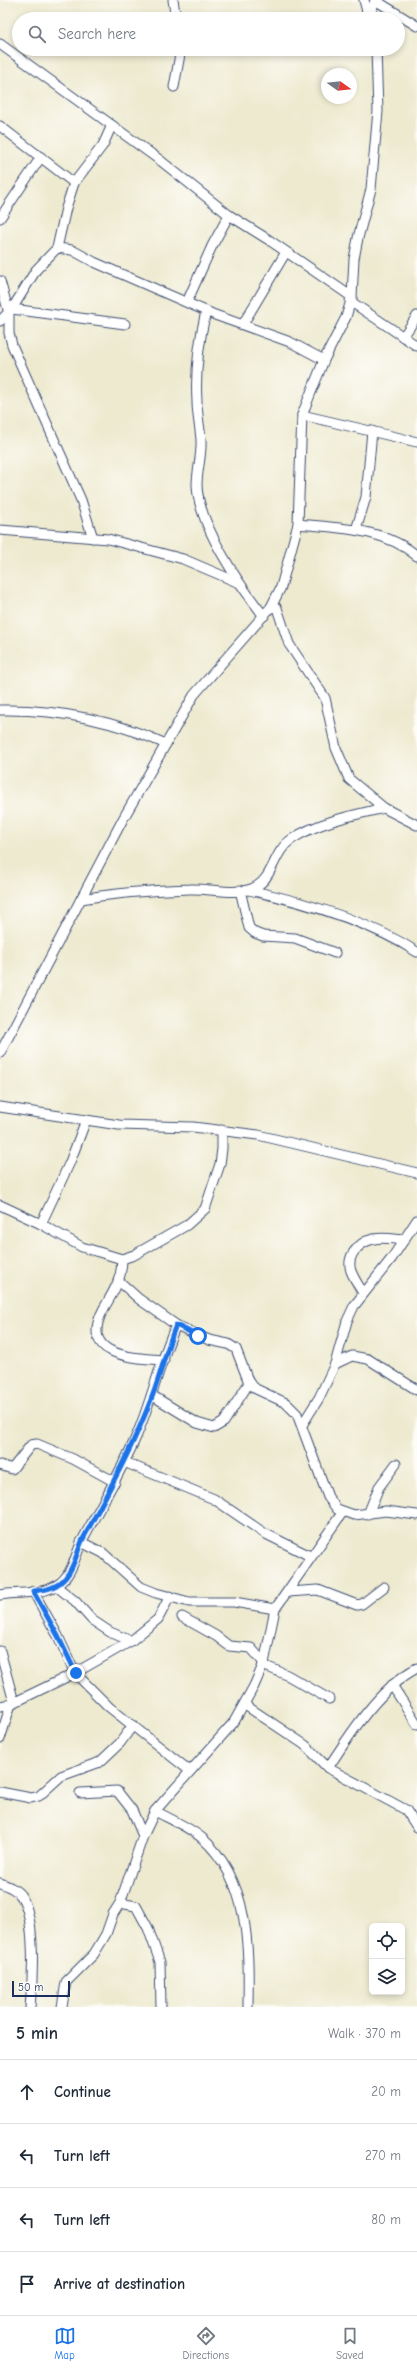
<!DOCTYPE html>
<meta charset="utf-8">
<style>
:root{--surface:#fff;--page:#f2f2f3;--text:#1f2937;--muted:#747a83;--line:#e0e1e3;--accent:#1a73e8}
body{margin:0;font-family:"Comic Neue",sans-serif;background:var(--page);color:var(--text)}
.controls{position:absolute;right:12px;bottom:12px;display:grid;overflow:hidden;border-radius:6px;box-shadow:0 2px 6px #0003}
.controls button{width:36px;height:36px;display:grid;place-items:center;padding:0;border:0;border-bottom:1px solid var(--line);background:var(--surface);color:var(--text);font:20px sans-serif}
.compass{position:absolute;left:321px;top:68px;width:36px;height:36px;border-radius:50%;background:var(--surface);box-shadow:0 2px 6px #0003;rotate:105deg}
.scale{position:absolute;left:12px;bottom:10px;width:58px;box-sizing:border-box;padding-left:4px;border:2px solid #1b2f5e;border-top:0;font-size:11px;line-height:14px;white-space:nowrap;color:#1b2f5e;-webkit-text-stroke:3px #fdfcf7;paint-order:stroke}
.stop{position:absolute;width:12px;height:12px;margin:-9px;border:3px solid #1a73e8;border-radius:50%;background:#fff}
.stop.end{background:#1a73e8;border-color:#fff;box-shadow:0 1px 4px #0008}
.list{margin:0;padding:0;list-style:none}
h2{display:flex;justify-content:space-between;align-items:center;height:52px;margin:0;padding:0 16px;font-size:17px}
h2 small{font-size:13px;font-weight:400;color:var(--muted)}
.list li{display:grid;grid-template-columns:26px 1fr auto;gap:12px;align-items:center;box-sizing:border-box;height:64px;padding:0 16px;border-top:1px solid var(--line)}
.list b{display:block;font-size:15px;white-space:nowrap}
.list em{font-size:13px;font-style:normal;color:var(--muted)}
.icon{flex:none;width:22px;height:22px;fill:none;stroke:currentColor;stroke-width:2;stroke-linecap:round;stroke-linejoin:round}
.map{position:relative;flex:none;width:417px;height:2007px;overflow:hidden}
.search{position:absolute;background:var(--surface);box-shadow:0 2px 6px #0003;left:12px;right:12px;top:12px;height:44px;display:flex;align-items:center;gap:10px;box-sizing:border-box;padding:0 14px;border-radius:22px;color:var(--muted);font-size:15px}
.sheet{height:308px;background:var(--surface)}
nav{display:flex;justify-content:space-around;align-items:center;box-sizing:border-box;height:56px;border-top:1px solid var(--line);background:var(--surface);font-size:11px;color:var(--muted)}
nav a{display:grid;justify-items:center;gap:2px}
nav .on{color:var(--accent)}
.map>svg:first-child{display:block}
.lines{fill:none;stroke-linecap:round;stroke-linejoin:round}
.minor-casing{stroke:#3b4b6f;stroke-width:11}
.minor{stroke:#fff;stroke-width:9}
.route{stroke:#1a73e8;stroke-width:5}
</style>
<div class="map">
<svg width="417" height="2007" viewBox="0 0 417 2007">
<rect width="100%" height="100%" fill="#fdfcf7"/>
<filter id="ink" filterUnits="userSpaceOnUse"><feTurbulence type="fractalNoise" baseFrequency=".025" numOctaves="2"/><feDisplacementMap in="SourceGraphic" scale="8" xChannelSelector="R" yChannelSelector="G"/><feConvolveMatrix kernelMatrix="1 2 1 2 8 2 1 2 1" color-interpolation-filters="sRGB"/></filter>
<filter id="wash" filterUnits="userSpaceOnUse"><feTurbulence type="fractalNoise" baseFrequency=".012" numOctaves="4" result="noise"/><feDisplacementMap in="SourceGraphic" scale="16" xChannelSelector="R" yChannelSelector="G"/><feGaussianBlur stdDeviation="0.9" result="paint"/><feColorMatrix in="noise" values="0 0 0 0 0 0 0 0 0 0 0 0 0 0 0 0 0 1.4 0 .05"/><feComposite in="paint" operator="in"/></filter>
<g filter="url(#wash)">
<rect width="100%" height="100%" fill="#eeead0"/>
</g>
<g filter="url(#ink)">
<g class="lines">
<g class="minor-casing">
<g id="minor">
<path d="M173,0L176,19"/>
<path d="M364,0L369,19"/>
<path d="M375,0L417,26"/>
<path d="M369,19L375,0"/>
<path d="M0,44L161,161L229,215L269,240L352,297"/>
<path d="M174,87L181,49"/>
<path d="M0,126L74,183"/>
<path d="M0,218L41,157"/>
<path d="M57,248L72,250L94,262L215,315L290,342L324,360"/>
<path d="M0,281L9,313V333L12,345L81,500L93,538"/>
<path d="M350,301L417,346"/>
<path d="M187,302L212,246L229,215"/>
<path d="M12,309L125,324"/>
<path d="M206,311C199,341 195,370 197,401C197,414 200,427 201,440C202,455 197,470 197,485C198,524 240,586 264,616"/>
<path d="M0,321L12,309L36,270L57,248L66,208L74,183L103,145L112,125"/>
<path d="M243,324L286,252"/>
<path d="M403,337L417,316"/>
<path d="M302,415L417,442"/>
<path d="M298,524C338,528 385,528 417,556"/>
<path d="M0,530L108,539L183,559L237,582"/>
<path d="M356,530L366,497L372,431"/>
<path d="M271,607L277,608L289,644L325,698L336,748L349,779L384,808L417,825"/>
<path d="M0,710C58,709 113,720 166,744"/>
<path d="M240,890L249,928L255,933L263,936L295,938L335,953"/>
<path d="M249,890C304,902 369,921 417,952"/>
<path d="M81,899C117,893 153,890 190,889C209,888 233,895 251,889C274,881 272,852 292,839C318,822 354,815 384,808"/>
<path d="M0,1053L123,819L194,695L271,607L281,587L298,524L302,415L324,360L346,317L352,297L354,259L358,238L371,189L378,111L376,49"/>
<path d="M0,1107L119,1125L193,1127L258,1135L417,1173"/>
<path d="M0,1205L41,1224L82,1247L122,1259L134,1255L187,1225L205,1209L220,1164L222,1149V1130"/>
<path d="M41,1224L70,1162L86,1120"/>
<path d="M122,1259C122,1280 113,1292 103,1310C79,1356 132,1358 164,1360"/>
<path d="M120,1282L139,1299L176,1325L209,1340L228,1344L236,1349L249,1383L256,1389L286,1403L297,1414L328,1497L337,1509L354,1515L386,1511L417,1515"/>
<path d="M363,1293C359,1286 354,1279 351,1271C349,1265 350,1258 353,1253C366,1234 384,1238 404,1240"/>
<path d="M335,1364L352,1356L368,1359L417,1390"/>
<path d="M153,1396L197,1423L214,1428L224,1422L249,1383"/>
<path d="M302,1425L319,1398L335,1364L347,1321L354,1306L392,1258L417,1220"/>
<path d="M124,1462L214,1499L264,1533L310,1556"/>
<path d="M0,1465L12,1469L31,1445L37,1444L73,1459L115,1482"/>
<path d="M368,1514L379,1487L396,1464"/>
<path d="M81,1542L103,1553L141,1587L156,1593L189,1602H234L275,1609"/>
<path d="M56,1586L75,1601L92,1620L110,1632L131,1641"/>
<path d="M33,1591L58,1636L75,1673L109,1707L190,1771"/>
<path d="M288,1592L318,1590L357,1605L362,1604L384,1587"/>
<path d="M0,1595C17,1592 42,1595 57,1585C73,1575 75,1555 83,1539C101,1505 121,1472 136,1437C152,1400 160,1361 176,1325"/>
<path d="M182,1617L216,1636L229,1646L251,1648L264,1663"/>
<path d="M0,1651L14,1702"/>
<path d="M263,1665L287,1675L329,1699"/>
<path d="M392,1685L417,1724"/>
<path d="M245,1705L305,1745L328,1768L406,1810L417,1827"/>
<path d="M0,1706L11,1704L75,1673L131,1641L158,1619L170,1596"/>
<path d="M0,1739L11,1704"/>
<path d="M328,1768C350,1734 380,1687 417,1668"/>
<path d="M0,1792L31,1798L39,1796L61,1776L100,1762L120,1743L133,1725"/>
<path d="M80,1793L117,1791L132,1810L143,1836"/>
<path d="M155,1811C170,1819 189,1827 202,1838C250,1880 249,1949 248,2007"/>
<path d="M0,1883C8,1886 16,1889 21,1896C36,1918 33,1980 30,2007"/>
<path d="M120,1903L136,1906L148,1928L160,1962L161,2007"/>
<path d="M62,2007L66,1982L94,1954L106,1934L113,1914L120,1903L143,1836L155,1811L234,1722L254,1686L264,1663L275,1609L342,1513"/>
</g>
</g>
<use href="#minor" class="minor"/>
</g>
</g>
<g class="lines" filter="url(#ink)">
<path class="route" d="M76,1673L58,1636L33,1591C46,1590 57,1588 66,1577C75,1566 77,1551 83,1539C108,1492 133,1447 152,1397C161,1374 166,1349 176,1325L198,1336"/>
</g>
</svg>
<div class="controls">
<button><svg class="icon" aria-label="locate" viewBox="0 0 24 24"><circle cx="12" cy="12" r="6"/><path d="M12 2v4M12 18v4M2 12h4M18 12h4"/></svg></button>
<button><svg class="icon" aria-label="layers" viewBox="0 0 24 24"><path d="M12 4l9 5-9 5-9-5zM3 14l9 5 9-5"/></svg></button>
</div>
<svg class="compass" viewBox="-18 -18 36 36"><path d="M0-13l5 13h-10z" fill="#e53935"/><path d="M0 13l5-13h-10z" fill="#747a83"/></svg>
<div class="scale">50 m</div>
<div class="stop" style="left:198px;top:1336px"></div>
<div class="stop end" style="left:76px;top:1673px"></div>
<div class="search"><svg class="icon" aria-label="search" viewBox="0 0 24 24"><circle cx="10" cy="10" r="6"/><path d="M15 15l6 6"/></svg>Search here</div>
</div>
<section class="sheet">
<h2>5 min<small>Walk · 370 m</small></h2>
<ul class="list">
<li><svg class="icon" aria-label="ahead" viewBox="0 0 24 24"><path d="M12 20V5M6 11l6-6 6 6"/></svg><div><b>Continue</b></div><em>20 m</em></li>
<li><svg class="icon" aria-label="left" viewBox="0 0 24 24"><path d="M17 20v-9H6M10 6l-5 5 5 5"/></svg><div><b>Turn left</b></div><em>270 m</em></li>
<li><svg class="icon" aria-label="left" viewBox="0 0 24 24"><path d="M17 20v-9H6M10 6l-5 5 5 5"/></svg><div><b>Turn left</b></div><em>80 m</em></li>
<li><svg class="icon" aria-label="arrive" viewBox="0 0 24 24"><path d="M6 21V4h12l-3 4 3 4H6"/></svg><div><b>Arrive at destination</b></div></li>
</ul>
</section>
<nav>
<a class="on"><svg class="icon" aria-label="map" viewBox="0 0 24 24"><path d="M3 6l6-2 6 2 6-2v14l-6 2-6-2-6 2zM9 4v14M15 6v14"/></svg>Map</a>
<a><svg class="icon" aria-label="directions" viewBox="0 0 24 24"><path d="M12 3l9 9-9 9-9-9zM9 14v-3h6M13 9l2 2-2 2"/></svg>Directions</a>
<a><svg class="icon" aria-label="saved" viewBox="0 0 24 24"><path d="M7 4h10v16l-5-4-5 4z"/></svg>Saved</a>
</nav>
